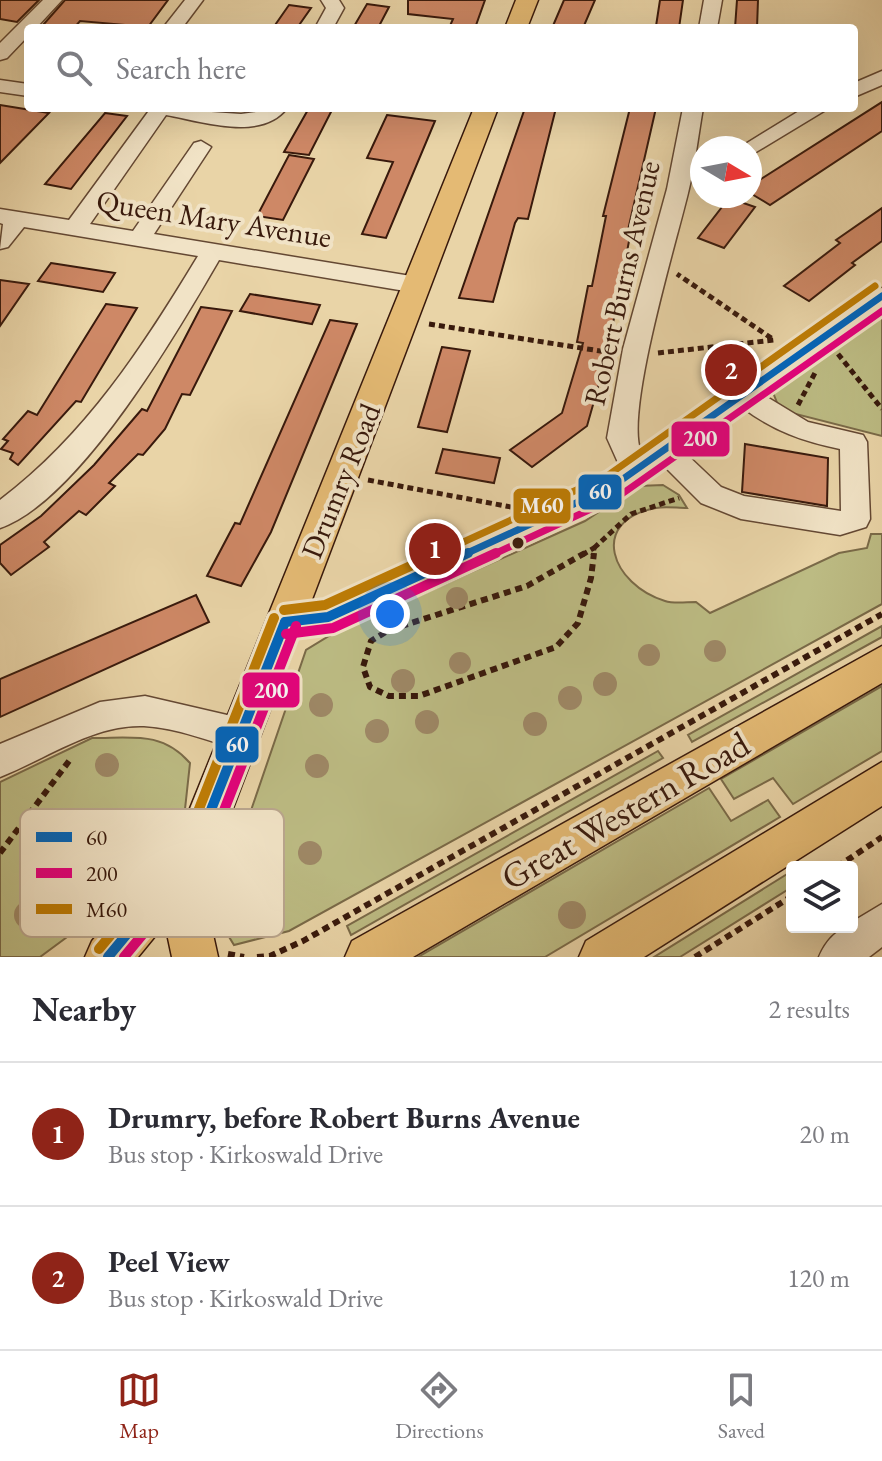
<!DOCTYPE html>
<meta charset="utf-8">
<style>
:root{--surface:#fff;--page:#f2f2f3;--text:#2b2b33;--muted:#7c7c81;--line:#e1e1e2;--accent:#8f2418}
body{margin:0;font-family:"EB Garamond",serif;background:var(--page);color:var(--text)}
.controls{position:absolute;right:24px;bottom:24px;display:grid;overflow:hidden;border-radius:8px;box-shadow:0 8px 32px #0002}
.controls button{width:72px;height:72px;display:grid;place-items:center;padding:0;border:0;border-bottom:2px solid var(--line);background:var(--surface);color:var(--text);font:40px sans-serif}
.compass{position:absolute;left:690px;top:136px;width:72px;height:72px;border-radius:50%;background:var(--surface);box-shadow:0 8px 32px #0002;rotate:100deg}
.you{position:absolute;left:390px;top:614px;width:28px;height:28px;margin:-20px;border:6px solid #fff;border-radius:50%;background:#1a73e8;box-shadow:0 0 0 12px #1a73e833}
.badge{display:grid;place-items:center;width:52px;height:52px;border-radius:50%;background:var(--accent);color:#fff;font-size:26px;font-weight:700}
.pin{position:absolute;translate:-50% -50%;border:4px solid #fff;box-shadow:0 2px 8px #0006}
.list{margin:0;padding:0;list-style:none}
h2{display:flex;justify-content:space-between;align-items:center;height:104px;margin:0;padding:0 32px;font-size:34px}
h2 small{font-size:26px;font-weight:400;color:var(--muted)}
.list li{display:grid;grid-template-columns:52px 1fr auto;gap:24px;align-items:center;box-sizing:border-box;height:144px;padding:0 32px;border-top:2px solid var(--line)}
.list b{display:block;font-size:30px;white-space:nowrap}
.list p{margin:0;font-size:26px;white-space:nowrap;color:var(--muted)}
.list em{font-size:26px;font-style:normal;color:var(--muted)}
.icon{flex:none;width:44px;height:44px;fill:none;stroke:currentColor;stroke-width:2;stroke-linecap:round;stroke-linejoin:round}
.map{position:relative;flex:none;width:882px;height:957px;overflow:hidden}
.search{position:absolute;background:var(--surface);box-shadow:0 8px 32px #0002;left:24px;right:24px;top:24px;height:88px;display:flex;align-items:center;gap:20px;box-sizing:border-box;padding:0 28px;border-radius:8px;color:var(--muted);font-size:30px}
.sheet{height:392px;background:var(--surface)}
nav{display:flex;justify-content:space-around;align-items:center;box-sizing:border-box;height:112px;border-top:2px solid var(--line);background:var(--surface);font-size:22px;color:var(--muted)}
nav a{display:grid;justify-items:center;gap:4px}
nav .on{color:var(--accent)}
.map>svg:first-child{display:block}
.green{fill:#bcbb83;stroke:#7a6a48;stroke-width:2}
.building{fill:#ce8866;stroke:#38190c;stroke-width:2}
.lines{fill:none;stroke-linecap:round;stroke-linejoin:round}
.minor-casing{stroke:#644833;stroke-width:3}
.major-casing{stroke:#38190c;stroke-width:3}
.path-far1{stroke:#38190c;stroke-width:5;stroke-dasharray:6 4;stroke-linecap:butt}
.path{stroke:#38190c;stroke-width:6;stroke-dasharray:7 5;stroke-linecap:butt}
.minor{fill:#f1e3c6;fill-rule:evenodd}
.major{fill:#e4ba74;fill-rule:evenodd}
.bus-1-far1-casing{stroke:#f1e3c6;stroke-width:13}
.bus-1-casing{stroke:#f1e3c6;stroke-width:16}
.bus-2-far1-casing{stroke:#f1e3c6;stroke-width:13}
.bus-2-casing{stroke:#f1e3c6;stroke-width:16}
.bus-3-far1-casing{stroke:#f1e3c6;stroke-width:13}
.bus-3-casing{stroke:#f1e3c6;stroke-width:16}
.bus-1-far1{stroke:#0065bd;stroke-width:7}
.bus-1{stroke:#0065bd;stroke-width:10}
.bus-2-far1{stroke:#e5007d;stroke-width:7}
.bus-2{stroke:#e5007d;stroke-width:10}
.bus-3-far1{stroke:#be7c04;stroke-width:7}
.bus-3{stroke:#be7c04;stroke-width:10}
.tree{fill:#9e8866}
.bus-dot{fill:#38190c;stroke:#f1e3c6;stroke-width:3}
.labels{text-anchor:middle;stroke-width:8;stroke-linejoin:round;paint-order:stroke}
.street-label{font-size:30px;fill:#38190c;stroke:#f1e3c6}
.near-street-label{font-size:36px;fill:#38190c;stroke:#f1e3c6}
.key{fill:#f1e3c6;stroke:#baa68e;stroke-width:2}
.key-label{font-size:22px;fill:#38190c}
.line-badge{stroke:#f1e3c6;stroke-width:3}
.badge-label{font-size:22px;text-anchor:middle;font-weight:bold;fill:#fff}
</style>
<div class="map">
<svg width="882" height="957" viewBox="0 0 882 957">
<rect width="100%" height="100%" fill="#e9d4a7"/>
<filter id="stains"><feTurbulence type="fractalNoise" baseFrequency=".0025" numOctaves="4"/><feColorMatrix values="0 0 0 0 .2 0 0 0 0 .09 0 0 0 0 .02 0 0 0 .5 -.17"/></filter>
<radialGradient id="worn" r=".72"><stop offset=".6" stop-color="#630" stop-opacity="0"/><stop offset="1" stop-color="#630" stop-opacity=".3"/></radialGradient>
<g class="green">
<path d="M882,308V436L780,410L772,390L814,353Z"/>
<path d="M663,485L679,495L687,508C677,508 665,506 656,508C587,521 612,585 665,601C674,604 686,602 696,602L710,613L839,553L867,548L871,534H882V604L289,931L234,945L220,922L224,889L306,650L329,636L585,521L638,486Z"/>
<path d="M882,626V637L692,742L688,735Z"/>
<path d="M882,686V751L793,804L773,778L734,799L721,779Z"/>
<path d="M92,738C133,738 162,731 190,763L185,809L113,903L40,957H0V782Z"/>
<path d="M658,751L663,758L351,935L347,926Z"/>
<path d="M709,788L731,821L768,800L780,817L545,957H418Z"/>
<path d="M792,871V887L680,957H654Z"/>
</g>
<g class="building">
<path d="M0,0H39L17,22L0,19Z"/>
<path d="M65,0H168L148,27L80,21L74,28L43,25Z"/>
<path d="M408,0H485L475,28H449L453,19L408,14Z"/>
<path d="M564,0H595L583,28H552Z"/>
<path d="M660,0H683L679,28L656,26Z"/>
<path d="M737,0H758L757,28H735Z"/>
<path d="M367,4L389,7L378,28H353Z"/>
<path d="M289,5L311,8L297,28H273Z"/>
<path d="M882,102V131L770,205L750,193V186Z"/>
<path d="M0,105L49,113L0,163Z"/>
<path d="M309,108H333L309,155L284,152Z"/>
<path d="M525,108H556L528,219L518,218L515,223L493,302L459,298Z"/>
<path d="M630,108H656L628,230L631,231L606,359L587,426L532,467L510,450L562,413L583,343L577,342L588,286H592L606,216H603Z"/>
<path d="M105,113L127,116L71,189L45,184Z"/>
<path d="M387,115L435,121L386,238L362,234L393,162L367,158Z"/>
<path d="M289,155L314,159L283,220L257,216Z"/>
<path d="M729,198L755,207L724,248L698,238Z"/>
<path d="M882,208V241L852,263L855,265L809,301L784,286L840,243L836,240Z"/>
<path d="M51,263L115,273L103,292L38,281Z"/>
<path d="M0,280L29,284L0,326Z"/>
<path d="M250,294L320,305L312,324L240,311Z"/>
<path d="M106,304L137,308L81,402L76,401L18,465L10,459L13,453L1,449L8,441L3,439L28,411L37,415Z"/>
<path d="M201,307L232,311L190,395L182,394L165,429L143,455L138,454L109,483L115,486L86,515L79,511L44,542L49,547L11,575L0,563V545L41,516L94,465L142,409L147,411Z"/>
<path d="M330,320L357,324L271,532L241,586L207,576L235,523L240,524Z"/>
<path d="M442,347L470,351L447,432L418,427Z"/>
<path d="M745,444L828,458L827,506L742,492Z"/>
<path d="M443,449L500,458L494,483L436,473Z"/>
<path d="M196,595L209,622L0,717V679Z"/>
</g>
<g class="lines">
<g class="minor-casing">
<g id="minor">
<path d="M43,0H62L36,28H28V36L7,58L0,60V43Z"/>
<path d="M185,0H203L182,28H163Z"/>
<path d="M321,0H339L344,8L333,28H315L326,8Z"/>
<path d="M704,0H722L717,28H699Z"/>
<path d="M882,71V85L854,97V83Z"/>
<path d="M0,80L28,84V96L0,92Z"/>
<path d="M151,108L241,114L287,108C261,142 201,121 166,115L90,224L133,231L194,143L201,141L211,147L154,234L417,277L429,285L417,293L219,260C178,331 79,501 0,528V500C86,435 143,347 198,256L24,227L8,247L0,249L3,224L0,223V209L69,220Z"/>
<path d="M683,108H703C698,136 695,165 688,193C676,243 624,414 641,452L873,290L882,288V308L762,394L808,422L863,435L867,442L870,519L866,527L840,535L741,519L701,503L663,465L623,494L339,627L285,636L274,632L269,622L274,612L325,604L603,478L620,467L607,438L623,349L667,189ZM743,408C774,431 802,441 840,449L841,511L744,496L721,487L683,451Z"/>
<path d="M804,108H829L756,152L750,154V148H739Z"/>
<path d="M145,696L240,718L252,723L257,734L252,745L240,750C209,741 177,728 144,726C93,724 46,759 0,777V744L100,702Z"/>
<path d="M882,904V947L869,957H819C825,943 836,928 852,927V922Z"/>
</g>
</g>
<g class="major-casing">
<g id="major">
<path d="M516,0H538L527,28H505Z"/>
<path d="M474,108H498L216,853L210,921L218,957H172L165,924L138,957H85L92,941L178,838Z"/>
<path d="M882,646V683L413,957H345L352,941Z"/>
<path d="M882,762V806L644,957H579L586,941Z"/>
</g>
</g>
<g class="path-far1">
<path d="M429,324L613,353"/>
<path d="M658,353L774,340L677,274"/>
<path d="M838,354L882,409"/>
<path d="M798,405L816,371"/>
<path d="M368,480L511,507"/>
<path d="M594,548L631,514L679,498"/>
<path d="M582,555L594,548L593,555"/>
</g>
<g class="path">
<path d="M585,553L527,586L389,630L371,641L363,667L370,687L389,696H419L556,647L578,623L591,578L594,553"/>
<path d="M0,853L72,757"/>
<path d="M837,867L882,837"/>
<path d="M228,954L244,957"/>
<path d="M257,957L270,956L303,941L882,614"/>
<path d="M695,957L792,896"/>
</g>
<use href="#minor" class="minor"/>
<use href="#major" class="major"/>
<g class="bus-1-far1-casing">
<path id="bus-1-far1" d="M463,555L613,486L882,296"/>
</g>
<g class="bus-1-casing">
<g id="bus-1">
<path d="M285,622L328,617L468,553"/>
<path d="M108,957L194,853L285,622"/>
</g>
</g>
<g class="bus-2-far1-casing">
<path id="bus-2-far1" d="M492,555L619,496L882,311"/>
</g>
<g class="bus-2-casing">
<g id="bus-2">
<path d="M286,634L333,628L496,553"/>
<path d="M124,957L205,859L296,626"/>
</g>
</g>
<g class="bus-3-far1-casing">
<path id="bus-3-far1" d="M435,555L607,476L875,286"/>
</g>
<g class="bus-3-casing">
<g id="bus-3">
<path d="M284,610L325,605L439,553"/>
<path d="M99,949L184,847L274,618"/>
</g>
</g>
<use href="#bus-1-far1" class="bus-1-far1"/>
<use href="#bus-1" class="bus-1"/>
<use href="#bus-2-far1" class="bus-2-far1"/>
<use href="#bus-2" class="bus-2"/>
<use href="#bus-3-far1" class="bus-3-far1"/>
<use href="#bus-3" class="bus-3"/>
</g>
<g class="tree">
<circle cx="457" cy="598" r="11"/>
<circle cx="715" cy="651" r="11"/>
<circle cx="649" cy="655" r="11"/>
<circle cx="460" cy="663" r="11"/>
<circle cx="403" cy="681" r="12"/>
<circle cx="605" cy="684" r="12"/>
<circle cx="570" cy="698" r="12"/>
<circle cx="321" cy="705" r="12"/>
<circle cx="427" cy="722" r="12"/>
<circle cx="535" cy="724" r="12"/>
<circle cx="377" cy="731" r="12"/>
<circle cx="107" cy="765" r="12"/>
<circle cx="317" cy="766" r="12"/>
<circle cx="310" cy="853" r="12"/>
<circle cx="28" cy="915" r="14"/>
<circle cx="572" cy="915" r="14"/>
</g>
<circle class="bus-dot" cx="518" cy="543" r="7"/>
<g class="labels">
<g class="street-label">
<text transform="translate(214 219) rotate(9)" y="10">Queen Mary Avenue</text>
<text transform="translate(622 283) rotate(-77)" y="10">Robert Burns Avenue</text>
<text transform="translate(341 481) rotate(-68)" y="10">Drumry Road</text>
</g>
<g class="near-street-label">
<text transform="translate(625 810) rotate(-30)" y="13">Great Western Road</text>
</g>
</g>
<rect x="20" y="809" width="264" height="128" rx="12" class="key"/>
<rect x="36" y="832" width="36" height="10" fill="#0065bd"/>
<rect x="36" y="868" width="36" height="10" fill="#e5007d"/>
<rect x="36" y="904" width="36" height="10" fill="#be7c04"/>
<g class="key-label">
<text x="86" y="845">60</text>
<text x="86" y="881">200</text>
<text x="86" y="917">M60</text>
</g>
<g class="line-badge">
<rect x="670" y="420" width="61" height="38" rx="8" fill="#e5007d"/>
<rect x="577" y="473" width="46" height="38" rx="8" fill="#0065bd"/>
<rect x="512" y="487" width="60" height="38" rx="8" fill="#be7c04"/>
<rect x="241" y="671" width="60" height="38" rx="8" fill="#e5007d"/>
<rect x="214" y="725" width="46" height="39" rx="8" fill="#0065bd"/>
</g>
<g class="badge-label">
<text x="700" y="446">200</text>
<text x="600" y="499">60</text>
<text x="542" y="513">M60</text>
<text x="271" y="698">200</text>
<text x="237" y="752">60</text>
</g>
<rect width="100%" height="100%" filter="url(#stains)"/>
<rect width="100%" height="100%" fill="url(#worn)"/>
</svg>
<div class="controls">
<button><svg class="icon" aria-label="layers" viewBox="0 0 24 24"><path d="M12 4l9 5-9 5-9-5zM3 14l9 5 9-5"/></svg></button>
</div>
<svg class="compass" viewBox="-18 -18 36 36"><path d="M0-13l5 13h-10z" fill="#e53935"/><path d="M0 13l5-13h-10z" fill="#7c7c81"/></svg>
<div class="you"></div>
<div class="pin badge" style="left:435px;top:549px">1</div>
<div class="pin badge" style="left:731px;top:370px">2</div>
<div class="search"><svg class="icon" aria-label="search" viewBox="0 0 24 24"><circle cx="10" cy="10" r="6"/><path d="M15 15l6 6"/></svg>Search here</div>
</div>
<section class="sheet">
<h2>Nearby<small>2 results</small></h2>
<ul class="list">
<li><span class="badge">1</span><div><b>Drumry, before Robert Burns Avenue</b><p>Bus stop · Kirkoswald Drive</p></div><em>20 m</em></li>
<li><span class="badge">2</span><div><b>Peel View</b><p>Bus stop · Kirkoswald Drive</p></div><em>120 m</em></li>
</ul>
</section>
<nav>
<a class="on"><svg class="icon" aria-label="map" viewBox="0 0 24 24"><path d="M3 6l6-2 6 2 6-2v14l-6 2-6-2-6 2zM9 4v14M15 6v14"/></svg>Map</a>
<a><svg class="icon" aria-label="directions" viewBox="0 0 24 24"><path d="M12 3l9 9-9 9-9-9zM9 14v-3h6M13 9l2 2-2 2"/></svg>Directions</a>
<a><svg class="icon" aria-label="saved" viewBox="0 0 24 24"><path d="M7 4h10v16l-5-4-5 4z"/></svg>Saved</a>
</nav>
